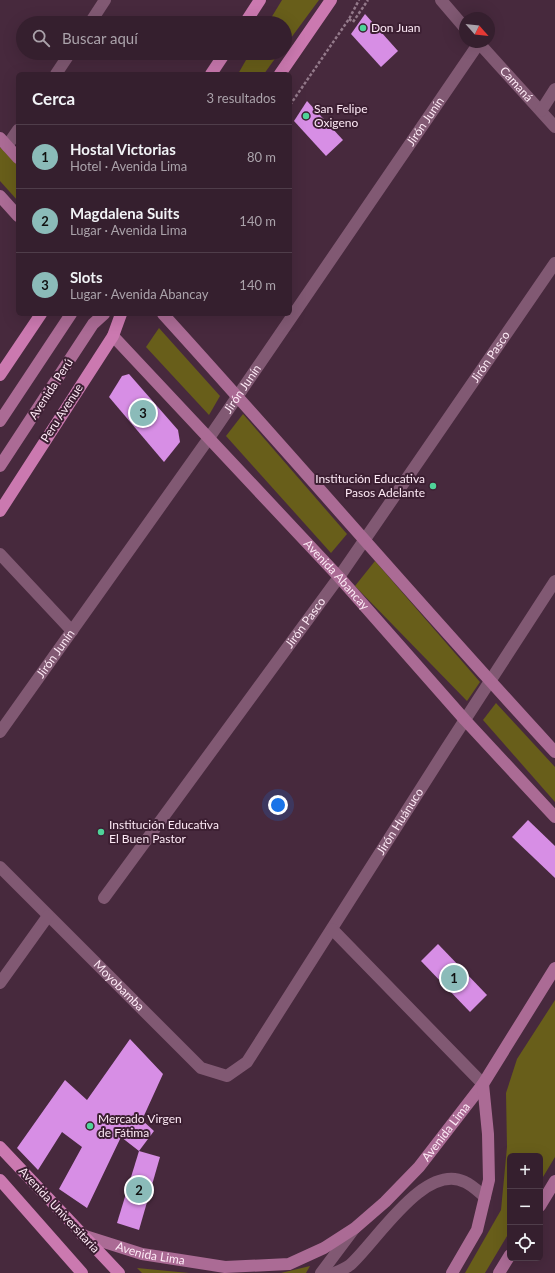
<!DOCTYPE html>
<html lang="es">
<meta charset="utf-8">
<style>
:root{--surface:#351f2e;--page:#402c3a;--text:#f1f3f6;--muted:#aaa2aa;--line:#4f3d4a;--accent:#8bbbb9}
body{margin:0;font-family:Lato,sans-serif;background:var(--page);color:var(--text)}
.controls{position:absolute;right:12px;bottom:12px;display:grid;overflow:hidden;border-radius:6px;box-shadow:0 4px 16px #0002}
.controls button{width:36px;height:36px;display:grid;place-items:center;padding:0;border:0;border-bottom:1px solid var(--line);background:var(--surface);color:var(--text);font:20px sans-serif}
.compass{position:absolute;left:459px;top:12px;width:36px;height:36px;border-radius:50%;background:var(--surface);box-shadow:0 4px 16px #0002;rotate:117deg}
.you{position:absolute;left:278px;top:805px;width:14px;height:14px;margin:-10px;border:3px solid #fff;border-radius:50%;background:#1a73e8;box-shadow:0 0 0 6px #1a73e833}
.badge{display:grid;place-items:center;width:26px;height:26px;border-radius:50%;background:var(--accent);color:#111;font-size:13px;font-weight:700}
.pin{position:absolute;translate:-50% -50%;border:2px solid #fff;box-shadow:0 1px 4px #0006}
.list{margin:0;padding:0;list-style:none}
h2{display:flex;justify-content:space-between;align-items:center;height:52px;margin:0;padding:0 16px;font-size:17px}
h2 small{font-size:13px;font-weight:400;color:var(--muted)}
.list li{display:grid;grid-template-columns:26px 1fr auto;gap:12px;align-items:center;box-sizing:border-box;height:64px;padding:0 16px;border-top:1px solid var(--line)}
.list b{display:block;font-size:15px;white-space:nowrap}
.list p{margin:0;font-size:13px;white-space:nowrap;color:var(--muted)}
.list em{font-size:13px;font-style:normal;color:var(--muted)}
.icon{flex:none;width:22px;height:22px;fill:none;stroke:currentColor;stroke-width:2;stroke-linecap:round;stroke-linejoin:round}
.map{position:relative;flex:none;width:555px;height:1273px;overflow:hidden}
.search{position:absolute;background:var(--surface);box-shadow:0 4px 16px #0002;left:16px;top:16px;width:276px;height:44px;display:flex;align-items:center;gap:10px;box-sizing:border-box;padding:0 14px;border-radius:22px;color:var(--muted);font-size:15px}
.panel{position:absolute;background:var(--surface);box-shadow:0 4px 16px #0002;left:16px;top:72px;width:276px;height:244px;border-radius:6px}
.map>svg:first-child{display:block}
.grass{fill:#685e1a}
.building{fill:#d78ee5}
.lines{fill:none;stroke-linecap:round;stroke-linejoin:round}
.path{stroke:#93798a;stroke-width:2.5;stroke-dasharray:3 2;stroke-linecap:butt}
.street{stroke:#815973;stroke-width:12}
.secondary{stroke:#ab6b95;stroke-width:12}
.primary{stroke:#cb79b0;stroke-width:12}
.poi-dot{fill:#4fd399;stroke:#3c1f32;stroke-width:1.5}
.labels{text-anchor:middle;stroke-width:4;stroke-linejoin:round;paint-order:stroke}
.poi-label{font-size:12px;fill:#fde9f5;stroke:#3c1f32;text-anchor:start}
.street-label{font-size:12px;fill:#fde9f5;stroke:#3c1f32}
</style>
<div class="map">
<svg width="555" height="1273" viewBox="0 0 555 1273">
<rect width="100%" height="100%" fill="#47293d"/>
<g class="grass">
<path d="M282,0H319L285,46V23H268Z"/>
<path d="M250,53H279L264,74H238Z"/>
<path d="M0,147L18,166V201L0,181Z"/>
<path d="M159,328L220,396L209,415L146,347Z"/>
<path d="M243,414L347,534L331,553L226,436Z"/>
<path d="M375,561L480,682L467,701L355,586Z"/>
<path d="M496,703L555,767V802L483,720Z"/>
<path d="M555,1000V1157L540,1182V1156H510V1231L485,1273H465L501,1210L507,1147L506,1093L517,1059Z"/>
<path d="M310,1266L306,1273H281Z"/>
<path d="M137,1268L189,1273H142Z"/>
</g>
<g class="building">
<path d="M365,14L398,51L381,67L351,34Z"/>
<path d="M307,101L343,140L326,156L294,121Z"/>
<path d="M129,374L178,430L180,442L164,462L109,397L122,376Z"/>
<path d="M528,820L555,846V878L512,837Z"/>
<path d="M438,944L487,995L470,1012L421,961Z"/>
<path d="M130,1039L163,1074L142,1120L154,1131L139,1151L121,1137L87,1208L59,1189L82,1147L62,1132L38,1170L17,1148L65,1080L87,1100Z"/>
<path d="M139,1151L160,1157L139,1230L117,1223Z"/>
</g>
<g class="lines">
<g class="path">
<path d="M349,19L353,22L368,0"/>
<path d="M290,105L349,19L359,0"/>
</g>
<g class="street">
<path d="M441,0L465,28"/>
<path d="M90,23L105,0"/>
<path id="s1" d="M478,42L555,127"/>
<path d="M56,74L70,53"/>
<path d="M541,111L555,89"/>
<path d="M7,146L18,130"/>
<path d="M0,554L72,631"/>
<path id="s2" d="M0,732L209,438L479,43"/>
<path id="s3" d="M0,867L201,1068L227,1076L247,1062L446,749L555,581"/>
<path id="s4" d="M104,898L339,577L555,263"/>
<path d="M332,929L483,1084"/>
<path d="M0,983L48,916"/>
<path d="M321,1273L354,1229"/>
<path d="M334,1273C339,1271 346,1268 350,1265C377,1241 424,1162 465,1182C472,1185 479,1192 485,1197"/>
</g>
<g class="secondary">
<path d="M0,138L18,158"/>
<path d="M0,196L18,216"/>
<path d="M163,314C295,459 422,608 555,752"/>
<path id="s5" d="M113,336L339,577L465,720L555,817"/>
<path d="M0,421L71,314"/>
<path d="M0,466L93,324L104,314"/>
<path d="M540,1206L555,1181"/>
<path id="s6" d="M82,1235L142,1254L225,1267L289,1264L324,1248L355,1228L385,1202L419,1167L483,1084L555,968"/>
<path d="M452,1273L477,1230L489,1180L488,1134L483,1084"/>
<path d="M499,1273L510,1255"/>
</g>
<g class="primary">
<path d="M245,23L260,0"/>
<path d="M211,74L225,53"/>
<path d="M280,74L331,0"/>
<path d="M0,375L41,314"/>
<path d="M0,511L113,336L121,314"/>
<path d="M0,1147L119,1273"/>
<path d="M0,1180L82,1273"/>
</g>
</g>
<g class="poi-dot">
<circle cx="363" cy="28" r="4"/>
<circle cx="306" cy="116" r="4"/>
<circle cx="433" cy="486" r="4"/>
<circle cx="101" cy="832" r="4"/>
<circle cx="90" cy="1126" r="4"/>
</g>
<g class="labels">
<g class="poi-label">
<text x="371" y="32">Don Juan</text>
<text x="314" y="113">San Felipe<tspan x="314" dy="14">Oxigeno</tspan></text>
<text x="425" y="483" text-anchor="end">Institución Educativa<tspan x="425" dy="14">Pasos Adelante</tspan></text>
<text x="109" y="829">Institución Educativa<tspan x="109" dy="14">El Buen Pastor</tspan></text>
<text x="98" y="1123">Mercado Virgen<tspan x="98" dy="14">de Fátima</tspan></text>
</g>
<g class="street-label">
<text dy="4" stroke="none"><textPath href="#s1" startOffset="57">Camaná</textPath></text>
<text dy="4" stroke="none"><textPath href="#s2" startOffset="744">Jirón Junín</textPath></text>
<text dy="4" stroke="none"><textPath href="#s4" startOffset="665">Jirón Pasco</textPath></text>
<text transform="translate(51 389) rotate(-57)" y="4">Avenida Perú</text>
<text dy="4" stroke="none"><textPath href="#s2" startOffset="420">Jirón Junín</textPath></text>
<text transform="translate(62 413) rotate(-57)" y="4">Peru Avenue</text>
<text dy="4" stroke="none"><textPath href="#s5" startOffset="327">Avenida Abancay</textPath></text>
<text dy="4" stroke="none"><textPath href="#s4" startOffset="341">Jirón Pasco</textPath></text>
<text dy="4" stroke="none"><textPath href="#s2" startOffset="96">Jirón Junín</textPath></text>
<text dy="4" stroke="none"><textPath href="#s3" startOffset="621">Jirón Huánuco</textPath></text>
<text dy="4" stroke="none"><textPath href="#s3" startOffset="168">Moyobamba</textPath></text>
<text dy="4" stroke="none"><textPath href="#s6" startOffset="419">Avenida Lima</textPath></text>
<text transform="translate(59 1210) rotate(47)" y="4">Avenida Universitaria</text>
<text dy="4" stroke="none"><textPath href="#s6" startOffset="71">Avenida Lima</textPath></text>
</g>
</g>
</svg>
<div class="controls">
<button>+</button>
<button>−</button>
<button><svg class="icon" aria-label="locate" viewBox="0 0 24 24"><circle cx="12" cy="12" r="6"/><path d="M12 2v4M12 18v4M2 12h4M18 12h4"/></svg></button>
</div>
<svg class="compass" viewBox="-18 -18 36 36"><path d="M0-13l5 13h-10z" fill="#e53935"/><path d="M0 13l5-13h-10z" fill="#aaa2aa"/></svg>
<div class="you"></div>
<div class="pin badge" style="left:454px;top:978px">1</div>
<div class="pin badge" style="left:139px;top:1190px">2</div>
<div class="pin badge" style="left:143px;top:413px">3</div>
<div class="search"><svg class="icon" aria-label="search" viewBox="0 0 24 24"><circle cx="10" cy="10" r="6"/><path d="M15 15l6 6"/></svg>Buscar aquí</div>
<section class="panel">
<h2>Cerca<small>3 resultados</small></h2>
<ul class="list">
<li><span class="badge">1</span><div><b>Hostal Victorias</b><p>Hotel · Avenida Lima</p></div><em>80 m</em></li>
<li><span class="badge">2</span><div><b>Magdalena Suits</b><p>Lugar · Avenida Lima</p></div><em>140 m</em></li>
<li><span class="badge">3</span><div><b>Slots</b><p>Lugar · Avenida Abancay</p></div><em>140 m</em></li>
</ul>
</section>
</div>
